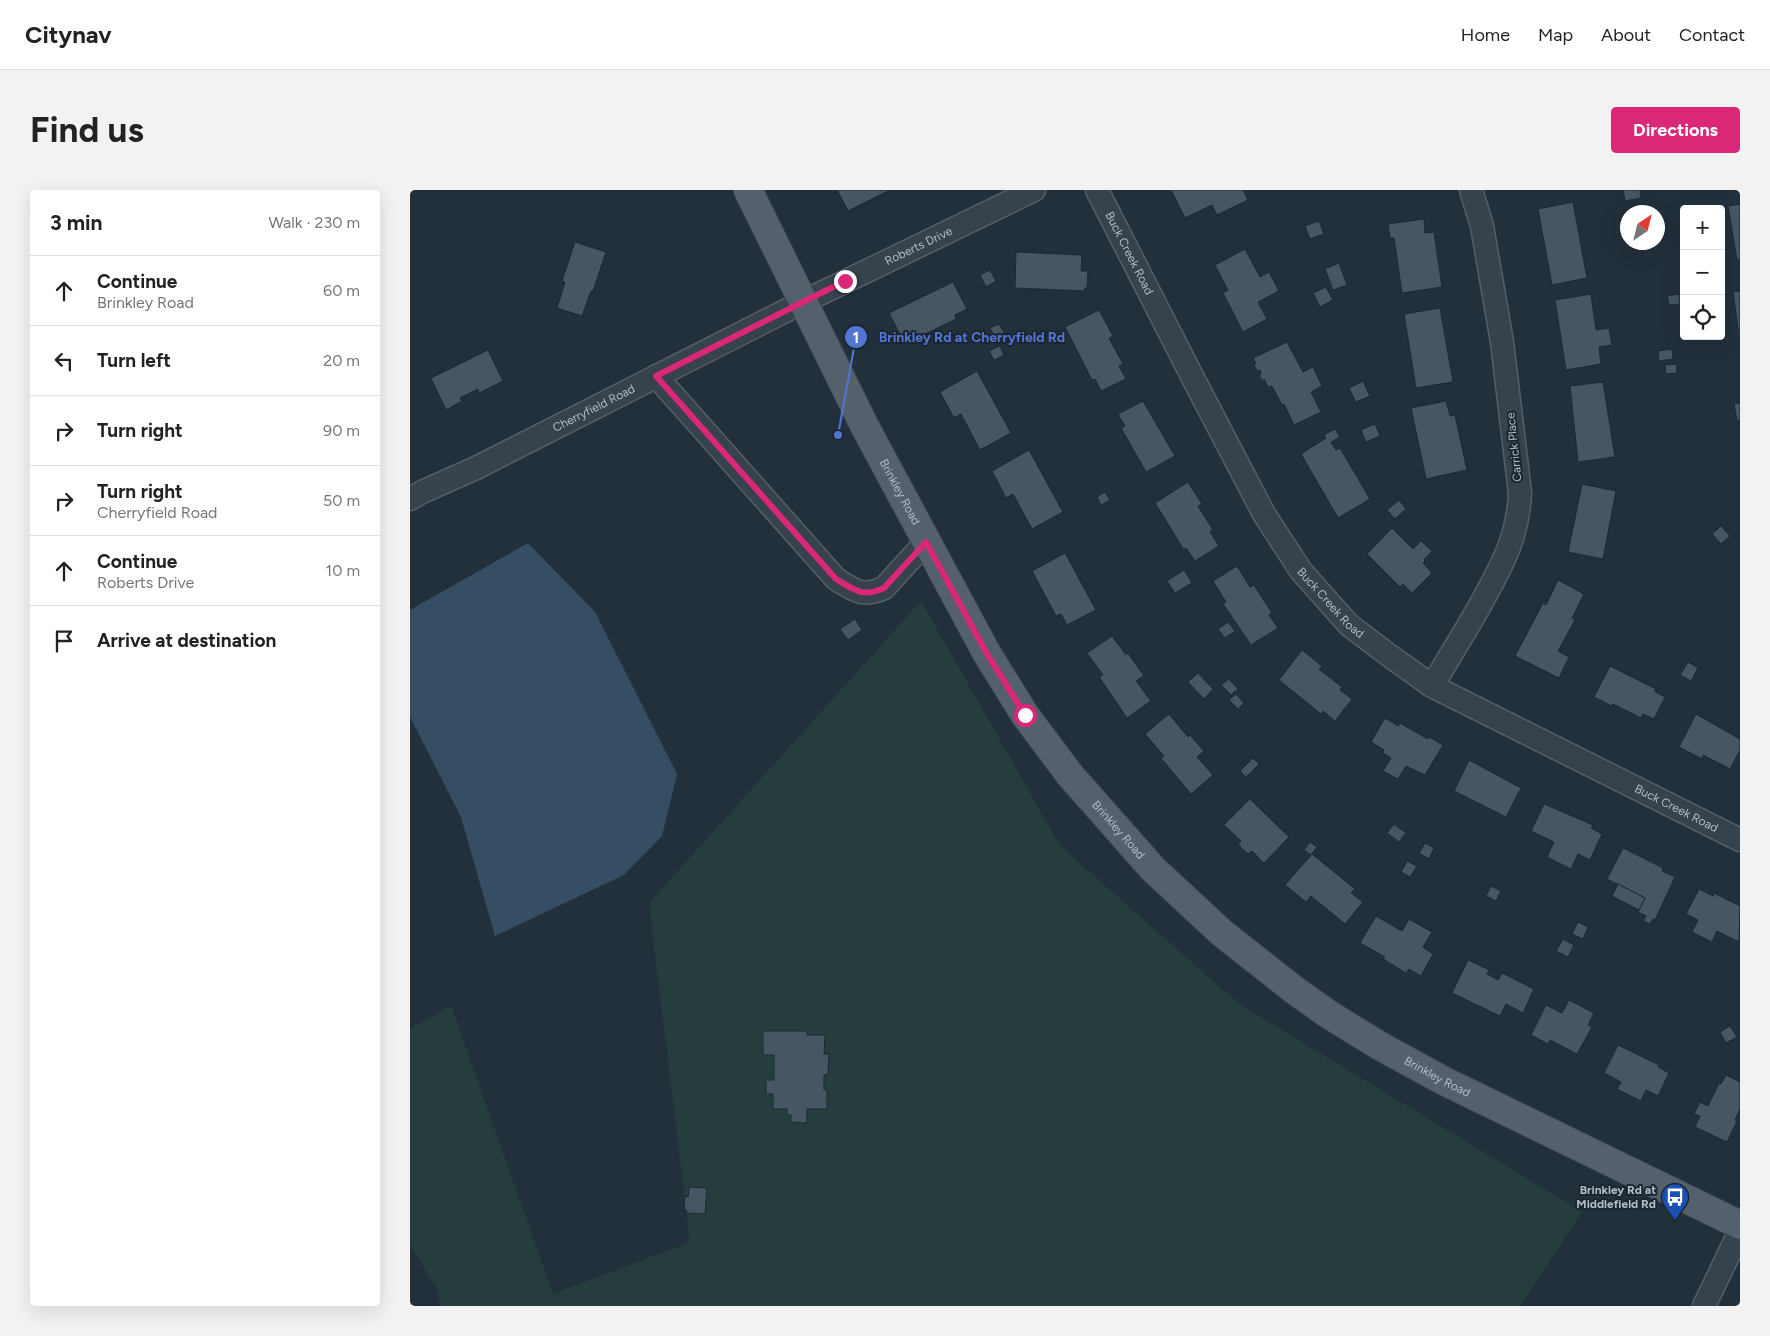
<!DOCTYPE html>
<meta charset="utf-8">
<style>
:root{--surface:#fff;--page:#f2f2f2;--text:#222;--muted:#767676;--line:#e0e0e0;--accent:#db2777}
body{margin:0;font-family:Figtree,sans-serif;background:var(--page);color:var(--text)}
.controls{position:absolute;right:15px;top:15px;display:grid;overflow:hidden;border-radius:5px;box-shadow:0 5px 20px #0002}
.controls button{width:45px;height:45px;display:grid;place-items:center;padding:0;border:0;border-bottom:1px solid var(--line);background:var(--surface);color:var(--text);font:25px sans-serif}
.compass{position:absolute;left:1210px;top:15px;width:45px;height:45px;border-radius:50%;background:var(--surface);box-shadow:0 5px 20px #0002;rotate:35deg}
.stop{position:absolute;width:15px;height:15px;margin:-11px;border:4px solid #db2777;border-radius:50%;background:#fff}
.stop.end{background:#db2777;border-color:#fff;box-shadow:0 1px 5px #0008}
.list{margin:0;padding:0;list-style:none}
h2{display:flex;justify-content:space-between;align-items:center;height:65px;margin:0;padding:0 20px;font-size:21px}
h2 small{font-size:16px;font-weight:400;color:var(--muted)}
.list li{display:grid;grid-template-columns:32px 1fr auto;gap:15px;align-items:center;box-sizing:border-box;height:70px;padding:0 20px;border-top:1px solid var(--line)}
.list b{display:block;font-size:19px;white-space:nowrap}
.list p{margin:0;font-size:16px;white-space:nowrap;color:var(--muted)}
.list em{font-size:16px;font-style:normal;color:var(--muted)}
.icon{flex:none;width:28px;height:28px;fill:none;stroke:currentColor;stroke-width:2;stroke-linecap:round;stroke-linejoin:round}
.map{position:relative;flex:none;width:1330px;height:1116px;overflow:hidden;border-radius:5px}
header{display:flex;align-items:center;gap:30px;box-sizing:border-box;height:70px;padding:0 25px;background:var(--surface);border-bottom:1px solid var(--line)}
header strong{font-size:24px}
nav{display:flex;gap:28px;margin-inline-start:auto;font-size:18px}
.intro{display:flex;align-items:center;justify-content:space-between;box-sizing:border-box;height:120px;padding:0 30px}
h1{margin:0;font-size:35px}
.button{padding:12px 22px;border-radius:5px;background:var(--accent);color:#fff;font-size:18px;font-weight:700}
main{display:flex;gap:30px;padding:0 30px}
aside{flex:1;background:var(--surface);border-radius:5px;box-shadow:0 5px 20px #0002}
.map>svg:first-child{display:block}
.green{fill:#253e3d}
.water{fill:#364e63}
.building{fill:#465662;stroke:#1d2932}
.lines{fill:none;stroke-linecap:round;stroke-linejoin:round}
.minor-casing{stroke:#546069;stroke-width:25}
.major-casing{stroke:#3f4b54;stroke-width:30}
.minor{stroke:#36424c;stroke-width:22}
.major{stroke:#54616c;stroke-width:28}
.route{stroke:#db2777;stroke-width:6}
.labels{text-anchor:middle;stroke-width:4;stroke-linejoin:round;paint-order:stroke}
.street-label{font-size:12px;fill:#b1bdc7;stroke:#1b2730}
.poi-label{font-size:12px;font-weight:bold;fill:#b1bdc7;stroke:#1b2730;text-anchor:end}
.leader{fill:none;stroke:#5175d2;stroke-width:2}
.callout-dot{fill:#5175d2;stroke:#1b2730;stroke-width:2}
.mark-label{font-size:15px;text-anchor:middle;font-weight:bold;fill:#fff}
.callout-label{font-size:14px;text-anchor:middle;font-weight:bold;fill:#5175d2;stroke:#1b2730;stroke-width:4;stroke-linejoin:round;paint-order:stroke}
</style>
<header>
<strong>Citynav</strong>
<nav><a>Home</a><a>Map</a><a>About</a><a>Contact</a></nav>
</header>
<div class="intro"><h1>Find us</h1><a class="button">Directions</a></div>
<main>
<aside>
<h2>3 min<small>Walk · 230 m</small></h2>
<ul class="list">
<li><svg class="icon" aria-label="ahead" viewBox="0 0 24 24"><path d="M12 20V5M6 11l6-6 6 6"/></svg><div><b>Continue</b><p>Brinkley Road</p></div><em>60 m</em></li>
<li><svg class="icon" aria-label="left" viewBox="0 0 24 24"><path d="M17 20v-9H6M10 6l-5 5 5 5"/></svg><div><b>Turn left</b></div><em>20 m</em></li>
<li><svg class="icon" aria-label="right" viewBox="0 0 24 24"><path d="M7 20v-9h11M14 6l5 5-5 5"/></svg><div><b>Turn right</b></div><em>90 m</em></li>
<li><svg class="icon" aria-label="right" viewBox="0 0 24 24"><path d="M7 20v-9h11M14 6l5 5-5 5"/></svg><div><b>Turn right</b><p>Cherryfield Road</p></div><em>50 m</em></li>
<li><svg class="icon" aria-label="ahead" viewBox="0 0 24 24"><path d="M12 20V5M6 11l6-6 6 6"/></svg><div><b>Continue</b><p>Roberts Drive</p></div><em>10 m</em></li>
<li><svg class="icon" aria-label="arrive" viewBox="0 0 24 24"><path d="M6 21V4h12l-3 4 3 4H6"/></svg><div><b>Arrive at destination</b></div></li>
</ul>
</aside>
<div class="map">
<svg width="1330" height="1116" viewBox="0 0 1330 1116">
<rect width="100%" height="100%" fill="#22303b"/>
<path class="green" d="M511,411L650,656L829,814L1172,1022L1110,1116H30L28,1100L0,1055V839L41,816L143,1104L280,1052L239,713Z"/>
<path class="water" d="M118,353L185,422L267,584L252,646L214,685L85,746L51,627L0,527V420Z"/>
<g class="building">
<path d="M427,0H480L438,21Z"/>
<path d="M761,0H833L838,10L807,25L802,15L775,28Z"/>
<path d="M1213,0H1230L1231,8L1215,11Z"/>
<path d="M1163,12L1177,88L1142,95L1128,19Z"/>
<path d="M1330,14V70H1327L1318,16Z"/>
<path d="M1014,29L1015,43L1024,42L1032,97L992,103L984,48H980L978,34Z"/>
<path d="M909,31L914,44L900,49L895,36Z"/>
<path d="M165,52L196,62L183,101H181L172,126L147,118L155,92L152,91Z"/>
<path d="M835,59L850,87L859,82L869,101L848,112L857,129L833,142L813,103L818,100L805,75Z"/>
<path d="M606,62L672,65L671,81H678L677,98H675V101L605,98Z"/>
<path d="M929,73L937,95L923,100L915,79Z"/>
<path d="M580,80L586,91L576,97L570,85Z"/>
<path d="M543,92L557,119L545,125L546,129L495,154L479,123Z"/>
<path d="M916,97L923,110L910,117L903,103Z"/>
<path d="M1330,101V153L1323,102Z"/>
<path d="M1181,104L1186,140L1199,138L1202,155L1189,157L1191,174L1156,180L1145,110Z"/>
<path d="M1269,104L1270,114L1259,115L1257,106Z"/>
<path d="M1030,118L1043,192L1006,198L994,124Z"/>
<path d="M689,120L703,146L699,148L713,174L709,176L716,189L691,201L685,189L682,190L655,137Z"/>
<path d="M589,134L596,146L587,151L580,138Z"/>
<path d="M877,152L893,182L903,177L912,196L901,202L911,222L884,235L874,214L872,215L862,196L858,197L854,189L852,191L849,185L851,184L850,180L847,181L844,175L846,174L843,168Z"/>
<path d="M590,156L594,165L584,170L579,161Z"/>
<path d="M1262,159L1263,169L1249,171L1248,161Z"/>
<path d="M78,160L93,191L69,203L68,199L50,208L52,211L36,220L21,188Z"/>
<path d="M1266,174L1267,183L1256,184L1255,175Z"/>
<path d="M567,181L601,243L570,260L551,224L544,228L530,202Z"/>
<path d="M953,191L960,206L946,212L939,198Z"/>
<path d="M1193,192L1205,267L1168,272L1160,196Z"/>
<path d="M733,211L765,266L736,282L711,238L715,236L708,224Z"/>
<path d="M1036,211L1040,226L1045,225L1057,280L1016,289L1001,218Z"/>
<path d="M1330,213V230L1327,231L1324,214Z"/>
<path d="M965,234L970,246L956,252L951,240Z"/>
<path d="M925,239L930,247L921,252L926,260L930,258L960,309L928,328L891,264L916,248L914,245Z"/>
<path d="M619,260L653,322L622,339L603,304L596,308L582,281Z"/>
<path d="M778,292L792,314L788,316L803,340L800,342L809,356L785,371L776,358L774,360L745,313Z"/>
<path d="M1172,294L1206,301L1193,369L1158,362Z"/>
<path d="M695,302L700,310L691,315L687,307Z"/>
<path d="M989,310L996,319L985,329L977,320Z"/>
<path d="M1311,336L1320,346L1311,354L1302,344Z"/>
<path d="M982,338L1003,359L1011,351L1022,361L1014,370L1015,371L1013,373L1022,383L1002,403L993,394L990,397L957,364Z"/>
<path d="M655,363L686,420L657,435L651,424L646,426L622,381Z"/>
<path d="M827,376L840,397L844,395L862,423L859,425L868,438L841,455L813,414L816,412L803,391Z"/>
<path d="M774,380L782,393L765,403L757,391Z"/>
<path d="M1148,390L1174,404L1162,428L1165,430L1148,461L1159,467L1149,488L1105,466L1133,413L1136,415Z"/>
<path d="M445,429L452,440L438,450L430,439Z"/>
<path d="M818,432L825,441L815,448L808,439Z"/>
<path d="M702,446L716,465L718,463L734,486L726,491L741,511L717,528L689,487L693,485L677,463Z"/>
<path d="M892,460L912,476L909,479L932,497L930,500L942,509L925,531L913,521L911,524L869,490Z"/>
<path d="M1278,472L1288,478L1281,491L1270,485Z"/>
<path d="M1200,476L1246,499L1244,501L1255,507L1244,529L1233,524L1231,528L1203,514L1202,516L1184,507Z"/>
<path d="M788,483L803,499L794,509L778,492Z"/>
<path d="M819,489L828,499L821,505L811,495Z"/>
<path d="M826,504L834,513L828,519L819,510Z"/>
<path d="M759,524L778,547L780,545L794,561L787,567L803,585L781,604L751,568L754,566L735,544Z"/>
<path d="M1286,524L1330,549V560L1320,579L1293,565L1292,569L1269,557Z"/>
<path d="M975,528L988,536L990,533L1018,549L1019,547L1033,555L1015,585L996,576L988,589L973,581L981,568L973,563L974,560L961,552Z"/>
<path d="M843,568L849,574L836,587L830,581Z"/>
<path d="M1059,570L1111,598L1096,627L1044,601Z"/>
<path d="M840,609L879,647L854,673L842,661L838,664L828,655L831,651L814,635Z"/>
<path d="M1134,614L1183,635L1181,638L1192,644L1180,670L1168,664L1161,679L1137,667L1144,652L1121,641Z"/>
<path d="M984,634L996,643L989,652L977,643Z"/>
<path d="M900,652L907,657L901,665L894,660Z"/>
<path d="M1015,653L1024,658L1019,669L1009,663Z"/>
<path d="M1213,658L1253,678L1252,681L1265,687L1245,730L1243,729L1240,734L1233,731L1236,726L1228,722L1235,708L1197,689Z"/>
<path d="M902,664L945,699L941,703L953,712L935,734L901,706L896,712L875,695Z"/>
<path d="M997,671L1007,676L1000,687L991,682Z"/>
<path d="M1208,694L1235,708L1229,720L1202,706Z"/>
<path d="M1081,696L1091,701L1086,711L1076,706Z"/>
<path d="M1289,699L1303,706L1304,703L1330,716L1329,752L1307,741L1302,752L1282,742L1288,730L1276,724Z"/>
<path d="M966,726L992,741L999,729L1022,742L1013,757L1023,764L1011,786L999,779L996,783L973,769L975,767L950,753Z"/>
<path d="M1168,732L1178,737L1173,749L1162,744Z"/>
<path d="M1153,749L1164,755L1158,767L1146,761Z"/>
<path d="M1058,770L1079,780L1077,784L1088,790L1092,783L1124,799L1113,823L1096,814L1090,826L1042,803Z"/>
<path d="M1159,810L1184,823L1178,835L1182,837L1167,864L1140,850L1138,854L1121,845L1136,815L1152,823Z"/>
<path d="M1320,836L1327,847L1316,853L1310,842Z"/>
<path d="M353,841H397V845H415L414,864H419L418,884L414,885V900H417V919H397V933L381,932V925H377V919H363V904H356V890H364V865H353Z"/>
<path d="M1208,855L1249,875L1248,877L1259,883L1248,906L1236,900L1231,911L1207,899L1211,892L1194,883Z"/>
<path d="M1316,885L1330,892V919L1325,930L1327,931L1317,952L1285,937L1290,926L1284,924L1290,912L1298,916L1309,893L1311,894Z"/>
<path d="M279,997L297,998L295,1024L276,1023L277,1020H274L275,1006L278,1007Z"/>
</g>
<g class="lines">
<g class="minor-casing">
<g id="minor">
<path id="s1" d="M687,0L785,192L854,324L891,381L939,435L980,466L1022,496L1330,650"/>
<path d="M246,186L426,389C444,400 452,408 474,398L516,352"/>
<path id="s2" d="M0,309L12,302L66,278L393,112L624,0"/>
<path d="M1022,496C1039,467 1057,439 1073,410C1093,373 1108,347 1110,303L1092,152L1072,36L1061,0"/>
<path d="M1294,1116L1330,1041"/>
</g>
</g>
<g class="major-casing">
<g id="major">
<path id="s3" d="M338,0L454,235L576,462L615,525L660,585L743,679L812,743L883,799L918,824L970,856L1034,891L1330,1035"/>
</g>
</g>
<use href="#minor" class="minor"/>
<use href="#major" class="major"/>
</g>
<g class="lines">
<path class="route" d="M435,91L246,186L426,389C445,400 452,408 474,398L516,352L576,462L615,525"/>
</g>
<defs>
<g id="bus-pin" transform="scale(1.4375)"><path d="M0 17L-7.5 6A9.5 9.5 0 1 1 7.5 6Z" fill="#1a4fb4" stroke="#1b2730"/><path d="M-5-6H5V4H4V6H2V4H-2V6H-4V4H-5ZM-3.5-4V0h7V-4ZM-3.5 1.2v1.5H-2V1.2ZM2 1.2v1.5H3.5V1.2Z" fill="#fff"/></g>
</defs>
<g fill-rule="evenodd">
<use href="#bus-pin" x="1265" y="1007"/>
</g>
<g class="labels">
<g class="street-label">
<text dy="4" stroke="none"><textPath href="#s2" startOffset="568">Roberts Drive</textPath></text>
<text dy="4" stroke="none"><textPath href="#s1" startOffset="71">Buck Creek Road</textPath></text>
<text dy="4" stroke="none"><textPath href="#s2" startOffset="205">Cherryfield Road</textPath></text>
<text transform="translate(1104 257) rotate(-96)" y="4">Carrick Place</text>
<text dy="4" stroke="none"><textPath href="#s3" startOffset="338">Brinkley Road</textPath></text>
<text dy="4" stroke="none"><textPath href="#s1" startOffset="476">Buck Creek Road</textPath></text>
<text dy="4" stroke="none"><textPath href="#s1" startOffset="881">Buck Creek Road</textPath></text>
<text dy="4" stroke="none"><textPath href="#s3" startOffset="742">Brinkley Road</textPath></text>
<text dy="4" stroke="none"><textPath href="#s3" startOffset="1148">Brinkley Road</textPath></text>
</g>
<g class="poi-label">
<text x="1246" y="1004">Brinkley Rd at<tspan x="1246" dy="14">Middlefield Rd</tspan></text>
</g>
</g>
<path class="leader" d="M428 245L446 147"/>
<g class="callout-dot">
<circle cx="428" cy="245" r="5"/>
<circle cx="446" cy="147" r="12"/>
</g>
<g class="mark-label">
<text x="446" y="153">1</text>
</g>
<g class="callout-label">
<text x="562" y="152">Brinkley Rd at Cherryfield Rd</text>
</g>
</svg>
<div class="controls">
<button>+</button>
<button>−</button>
<button><svg class="icon" aria-label="locate" viewBox="0 0 24 24"><circle cx="12" cy="12" r="6"/><path d="M12 2v4M12 18v4M2 12h4M18 12h4"/></svg></button>
</div>
<svg class="compass" viewBox="-18 -18 36 36"><path d="M0-13l5 13h-10z" fill="#e53935"/><path d="M0 13l5-13h-10z" fill="#767676"/></svg>
<div class="stop" style="left:615px;top:525px"></div>
<div class="stop end" style="left:435px;top:91px"></div>
</div>
</main>
